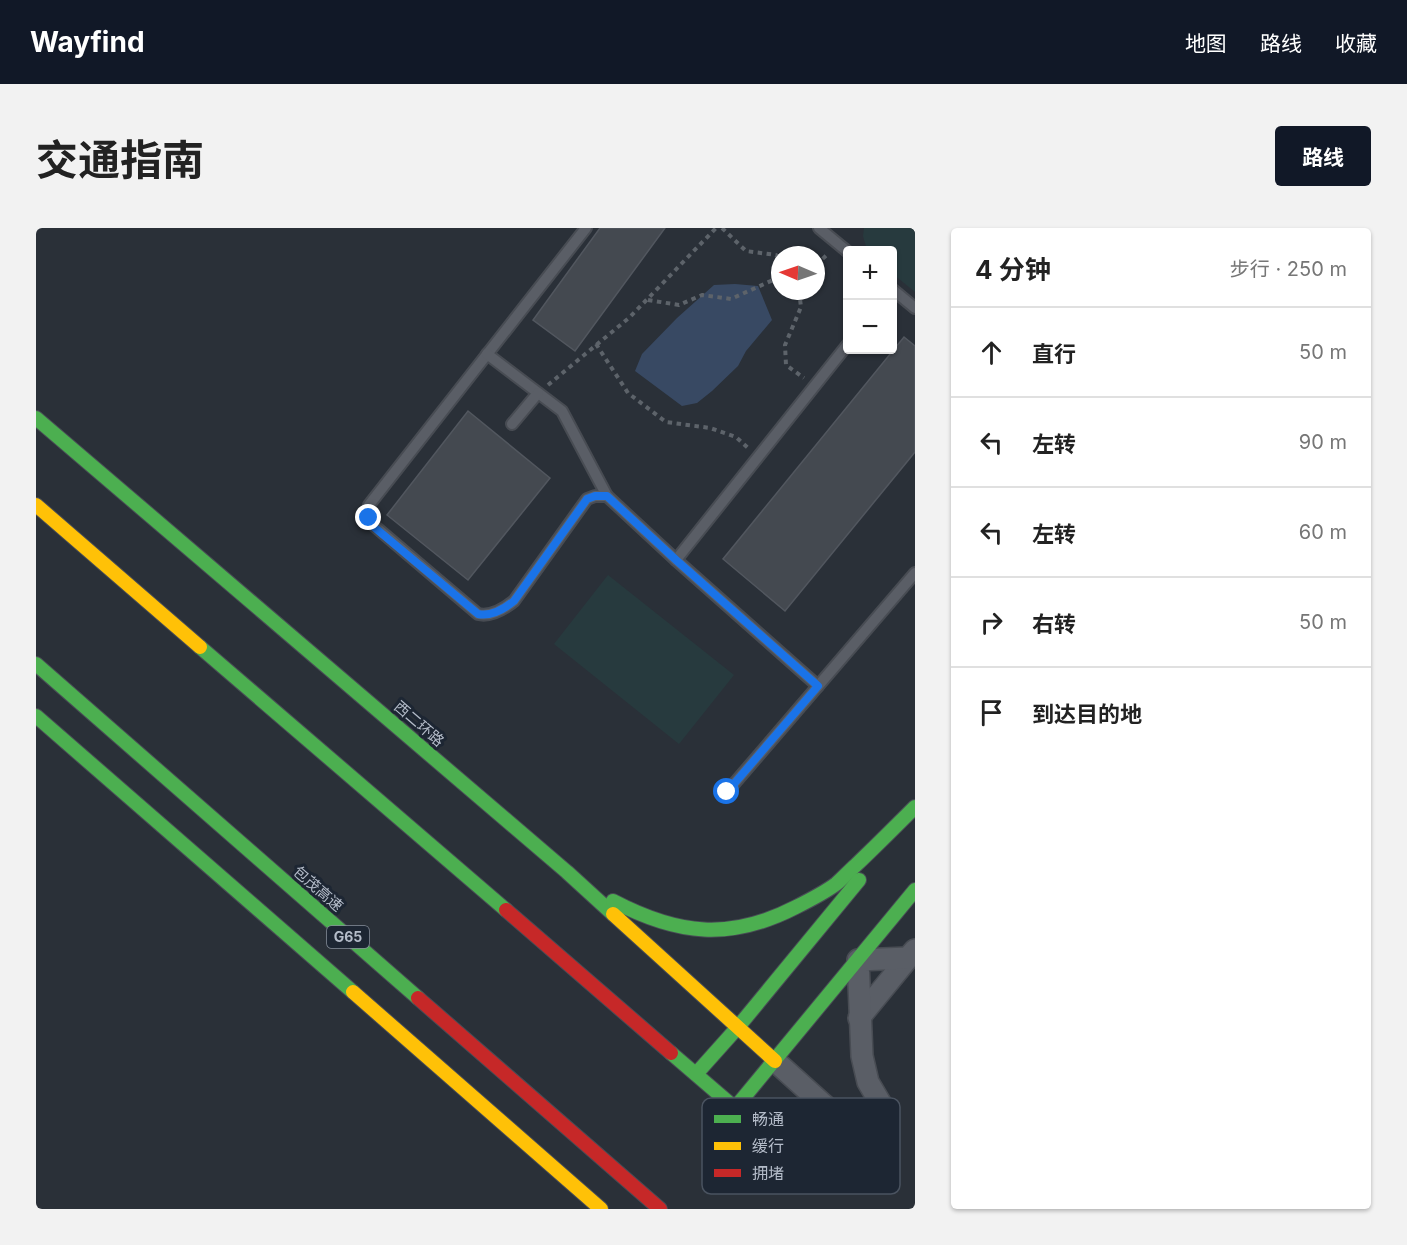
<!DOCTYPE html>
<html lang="zh">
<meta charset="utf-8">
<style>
:root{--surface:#fff;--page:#f2f2f2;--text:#222;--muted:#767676;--line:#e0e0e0;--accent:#111827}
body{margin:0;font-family:Inter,"Noto Sans SC",sans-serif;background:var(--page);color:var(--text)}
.controls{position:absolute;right:18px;top:18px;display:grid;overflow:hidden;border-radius:6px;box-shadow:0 2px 4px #0004}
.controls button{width:54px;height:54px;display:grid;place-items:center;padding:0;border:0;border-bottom:2px solid var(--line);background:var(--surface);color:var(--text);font:30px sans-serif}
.compass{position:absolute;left:735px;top:18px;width:54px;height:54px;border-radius:50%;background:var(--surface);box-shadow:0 2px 4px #0004;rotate:272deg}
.stop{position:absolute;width:18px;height:18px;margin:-14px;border:4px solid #1a73e8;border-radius:50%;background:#fff}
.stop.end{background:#1a73e8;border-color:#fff;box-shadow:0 2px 6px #0008}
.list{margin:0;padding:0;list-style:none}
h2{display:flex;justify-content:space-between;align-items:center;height:78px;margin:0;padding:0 24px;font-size:26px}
h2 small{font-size:20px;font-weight:400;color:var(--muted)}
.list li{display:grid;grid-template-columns:39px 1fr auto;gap:18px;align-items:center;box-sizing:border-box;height:90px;padding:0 24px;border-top:2px solid var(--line)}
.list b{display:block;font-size:22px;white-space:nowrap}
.list em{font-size:20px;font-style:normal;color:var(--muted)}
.icon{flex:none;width:33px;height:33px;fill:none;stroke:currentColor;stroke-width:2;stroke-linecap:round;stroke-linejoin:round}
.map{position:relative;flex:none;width:879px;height:981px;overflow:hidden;border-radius:6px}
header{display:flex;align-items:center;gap:36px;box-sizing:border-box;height:84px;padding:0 30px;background:var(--accent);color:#fff}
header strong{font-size:28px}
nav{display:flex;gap:33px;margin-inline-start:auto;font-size:21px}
.intro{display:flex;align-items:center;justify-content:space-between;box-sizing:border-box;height:144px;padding:0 36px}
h1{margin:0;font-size:42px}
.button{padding:15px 27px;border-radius:6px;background:var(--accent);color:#fff;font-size:21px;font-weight:700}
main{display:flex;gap:36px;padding:0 36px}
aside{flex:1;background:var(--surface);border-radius:6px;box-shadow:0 2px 4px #0004}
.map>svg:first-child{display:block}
.green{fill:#273a3e}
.water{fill:#384963}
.building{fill:#444950;stroke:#52575f;stroke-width:1.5}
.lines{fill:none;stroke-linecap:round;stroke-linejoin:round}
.lane-casing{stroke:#484c53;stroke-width:14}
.street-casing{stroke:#484c53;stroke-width:24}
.fast-casing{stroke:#484c55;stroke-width:16}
.slow-casing{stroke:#484c55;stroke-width:16}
.jam-casing{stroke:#484c55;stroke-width:16}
.path{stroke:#5d636a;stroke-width:4;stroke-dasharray:4.5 4.5;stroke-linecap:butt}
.lane{stroke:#5a5e66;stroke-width:10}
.street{stroke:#5a5e66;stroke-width:21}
.fast{stroke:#4caf50;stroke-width:14}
.slow{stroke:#ffc107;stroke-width:14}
.jam{stroke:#c62828;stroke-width:14}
.route{stroke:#1a73e8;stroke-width:8}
.labels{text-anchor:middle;stroke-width:6;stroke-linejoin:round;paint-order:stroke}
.shield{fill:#1d2633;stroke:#878f9c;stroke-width:1.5}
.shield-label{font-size:14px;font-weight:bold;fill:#b4bcc9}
.street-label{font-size:15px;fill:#b4bcc9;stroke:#1d2633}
.key{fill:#1d2633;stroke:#4a5360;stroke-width:1.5}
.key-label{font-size:16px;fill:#b4bcc9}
</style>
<header>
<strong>Wayfind</strong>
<nav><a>地图</a><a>路线</a><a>收藏</a></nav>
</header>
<div class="intro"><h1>交通指南</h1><a class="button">路线</a></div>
<main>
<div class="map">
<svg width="879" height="981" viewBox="0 0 879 981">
<rect width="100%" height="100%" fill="#2a3038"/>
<g class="green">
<path d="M828,0H879V64L857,46L856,22H831L827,8Z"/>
<path d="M572,347L698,447L643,516L518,416Z"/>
</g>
<path class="water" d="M699,56L722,58L736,92L710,123L702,138L676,163L661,175L646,178L599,143L606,126L641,90L678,57Z"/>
<g class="building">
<path d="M564,0H629L539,123L497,92Z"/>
<path d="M868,109L879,118V224L749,383L687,331Z"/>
<path d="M432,183L514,250L432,352L351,287Z"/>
</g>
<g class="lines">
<g class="lane-casing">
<g id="lane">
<path d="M550,0L333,277L332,284L335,295L442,386C455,389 468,381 478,373L551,271L559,268H571L640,332L782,458"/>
<path d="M783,0L812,24"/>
<path d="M856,61L879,80"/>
<path d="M451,126L526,183L571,268"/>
<path d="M476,196L502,165"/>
<path d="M640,332L812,116"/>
<path d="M691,564L879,345"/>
</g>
</g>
<g class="street-casing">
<g id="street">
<path d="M823,790L872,730"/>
<path d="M739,833L829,914L852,888L832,854L826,828L822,732L872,730L879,722"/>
</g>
</g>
<g class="fast-casing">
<g id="fast">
<path d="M0,190L531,644L577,686"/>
<path d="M164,419L470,682"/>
<path d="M0,436L382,770"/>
<path d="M0,488L317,764"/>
<path d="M577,673C642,707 694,713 760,679C774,672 788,665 800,656C807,650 813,643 820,637C840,618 860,598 879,579"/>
<path d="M635,825L699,880L879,662"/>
<path d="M660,846L702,799L823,652"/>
</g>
</g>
<g class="slow-casing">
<g id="slow">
<path d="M0,277L164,419"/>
<path d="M577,686L739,833"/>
<path d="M317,764L565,981"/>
</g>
</g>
<g class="jam-casing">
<g id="jam">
<path d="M470,682L635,825"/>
<path d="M382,770L624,981"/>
</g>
</g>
<g class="path">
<path d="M686,0L710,23L740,27L744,31"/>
<path d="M780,37L793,25"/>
<path d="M763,63L765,79L749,117L750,137L768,150"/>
<path d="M612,72L643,77L666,67L695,71L737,52L744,51"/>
<path d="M560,116L592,165L630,194L674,200L700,209L712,220"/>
<path d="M512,157L594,89L680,0"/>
</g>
<use href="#lane" class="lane"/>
<use href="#street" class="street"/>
<use href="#fast" class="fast"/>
<use href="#slow" class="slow"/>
<use href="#jam" class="jam"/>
</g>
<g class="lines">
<path class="route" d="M333,290L338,299L442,386C455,389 468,381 478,373L551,271L559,268H571L640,332L782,458L691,564"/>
</g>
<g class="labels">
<rect class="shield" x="291" y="698" width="42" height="22" rx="4.5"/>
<g class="shield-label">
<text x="312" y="714">G65</text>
</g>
<g class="street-label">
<text transform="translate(383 496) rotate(41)" y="5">西二环路</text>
<text transform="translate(282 661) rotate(41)" y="5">包茂高速</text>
</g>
</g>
<rect x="666" y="870" width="198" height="96" rx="9" class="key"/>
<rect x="678" y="887" width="27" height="8" fill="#4caf50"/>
<rect x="678" y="914" width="27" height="8" fill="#ffc107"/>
<rect x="678" y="941" width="27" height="8" fill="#c62828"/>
<g class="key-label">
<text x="716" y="897">畅通</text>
<text x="716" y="924">缓行</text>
<text x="716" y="951">拥堵</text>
</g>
</svg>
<div class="controls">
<button>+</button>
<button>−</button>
</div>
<svg class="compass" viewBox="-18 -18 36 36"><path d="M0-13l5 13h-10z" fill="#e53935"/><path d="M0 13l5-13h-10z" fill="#767676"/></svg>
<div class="stop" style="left:691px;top:564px"></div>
<div class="stop end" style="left:333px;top:290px"></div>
</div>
<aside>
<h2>4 分钟<small>步行 · 250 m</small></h2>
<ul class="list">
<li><svg class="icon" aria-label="ahead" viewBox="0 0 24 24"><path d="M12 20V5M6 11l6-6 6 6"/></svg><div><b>直行</b></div><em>50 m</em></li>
<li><svg class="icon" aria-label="left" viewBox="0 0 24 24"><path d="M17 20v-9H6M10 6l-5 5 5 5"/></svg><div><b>左转</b></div><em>90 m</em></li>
<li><svg class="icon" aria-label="left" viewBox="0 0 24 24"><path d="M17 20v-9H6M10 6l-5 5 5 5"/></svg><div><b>左转</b></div><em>60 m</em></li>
<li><svg class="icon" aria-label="right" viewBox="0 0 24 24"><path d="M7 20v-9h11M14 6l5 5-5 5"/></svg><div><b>右转</b></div><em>50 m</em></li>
<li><svg class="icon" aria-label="arrive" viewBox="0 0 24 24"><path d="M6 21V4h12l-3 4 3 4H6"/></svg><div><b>到达目的地</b></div></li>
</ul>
</aside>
</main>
